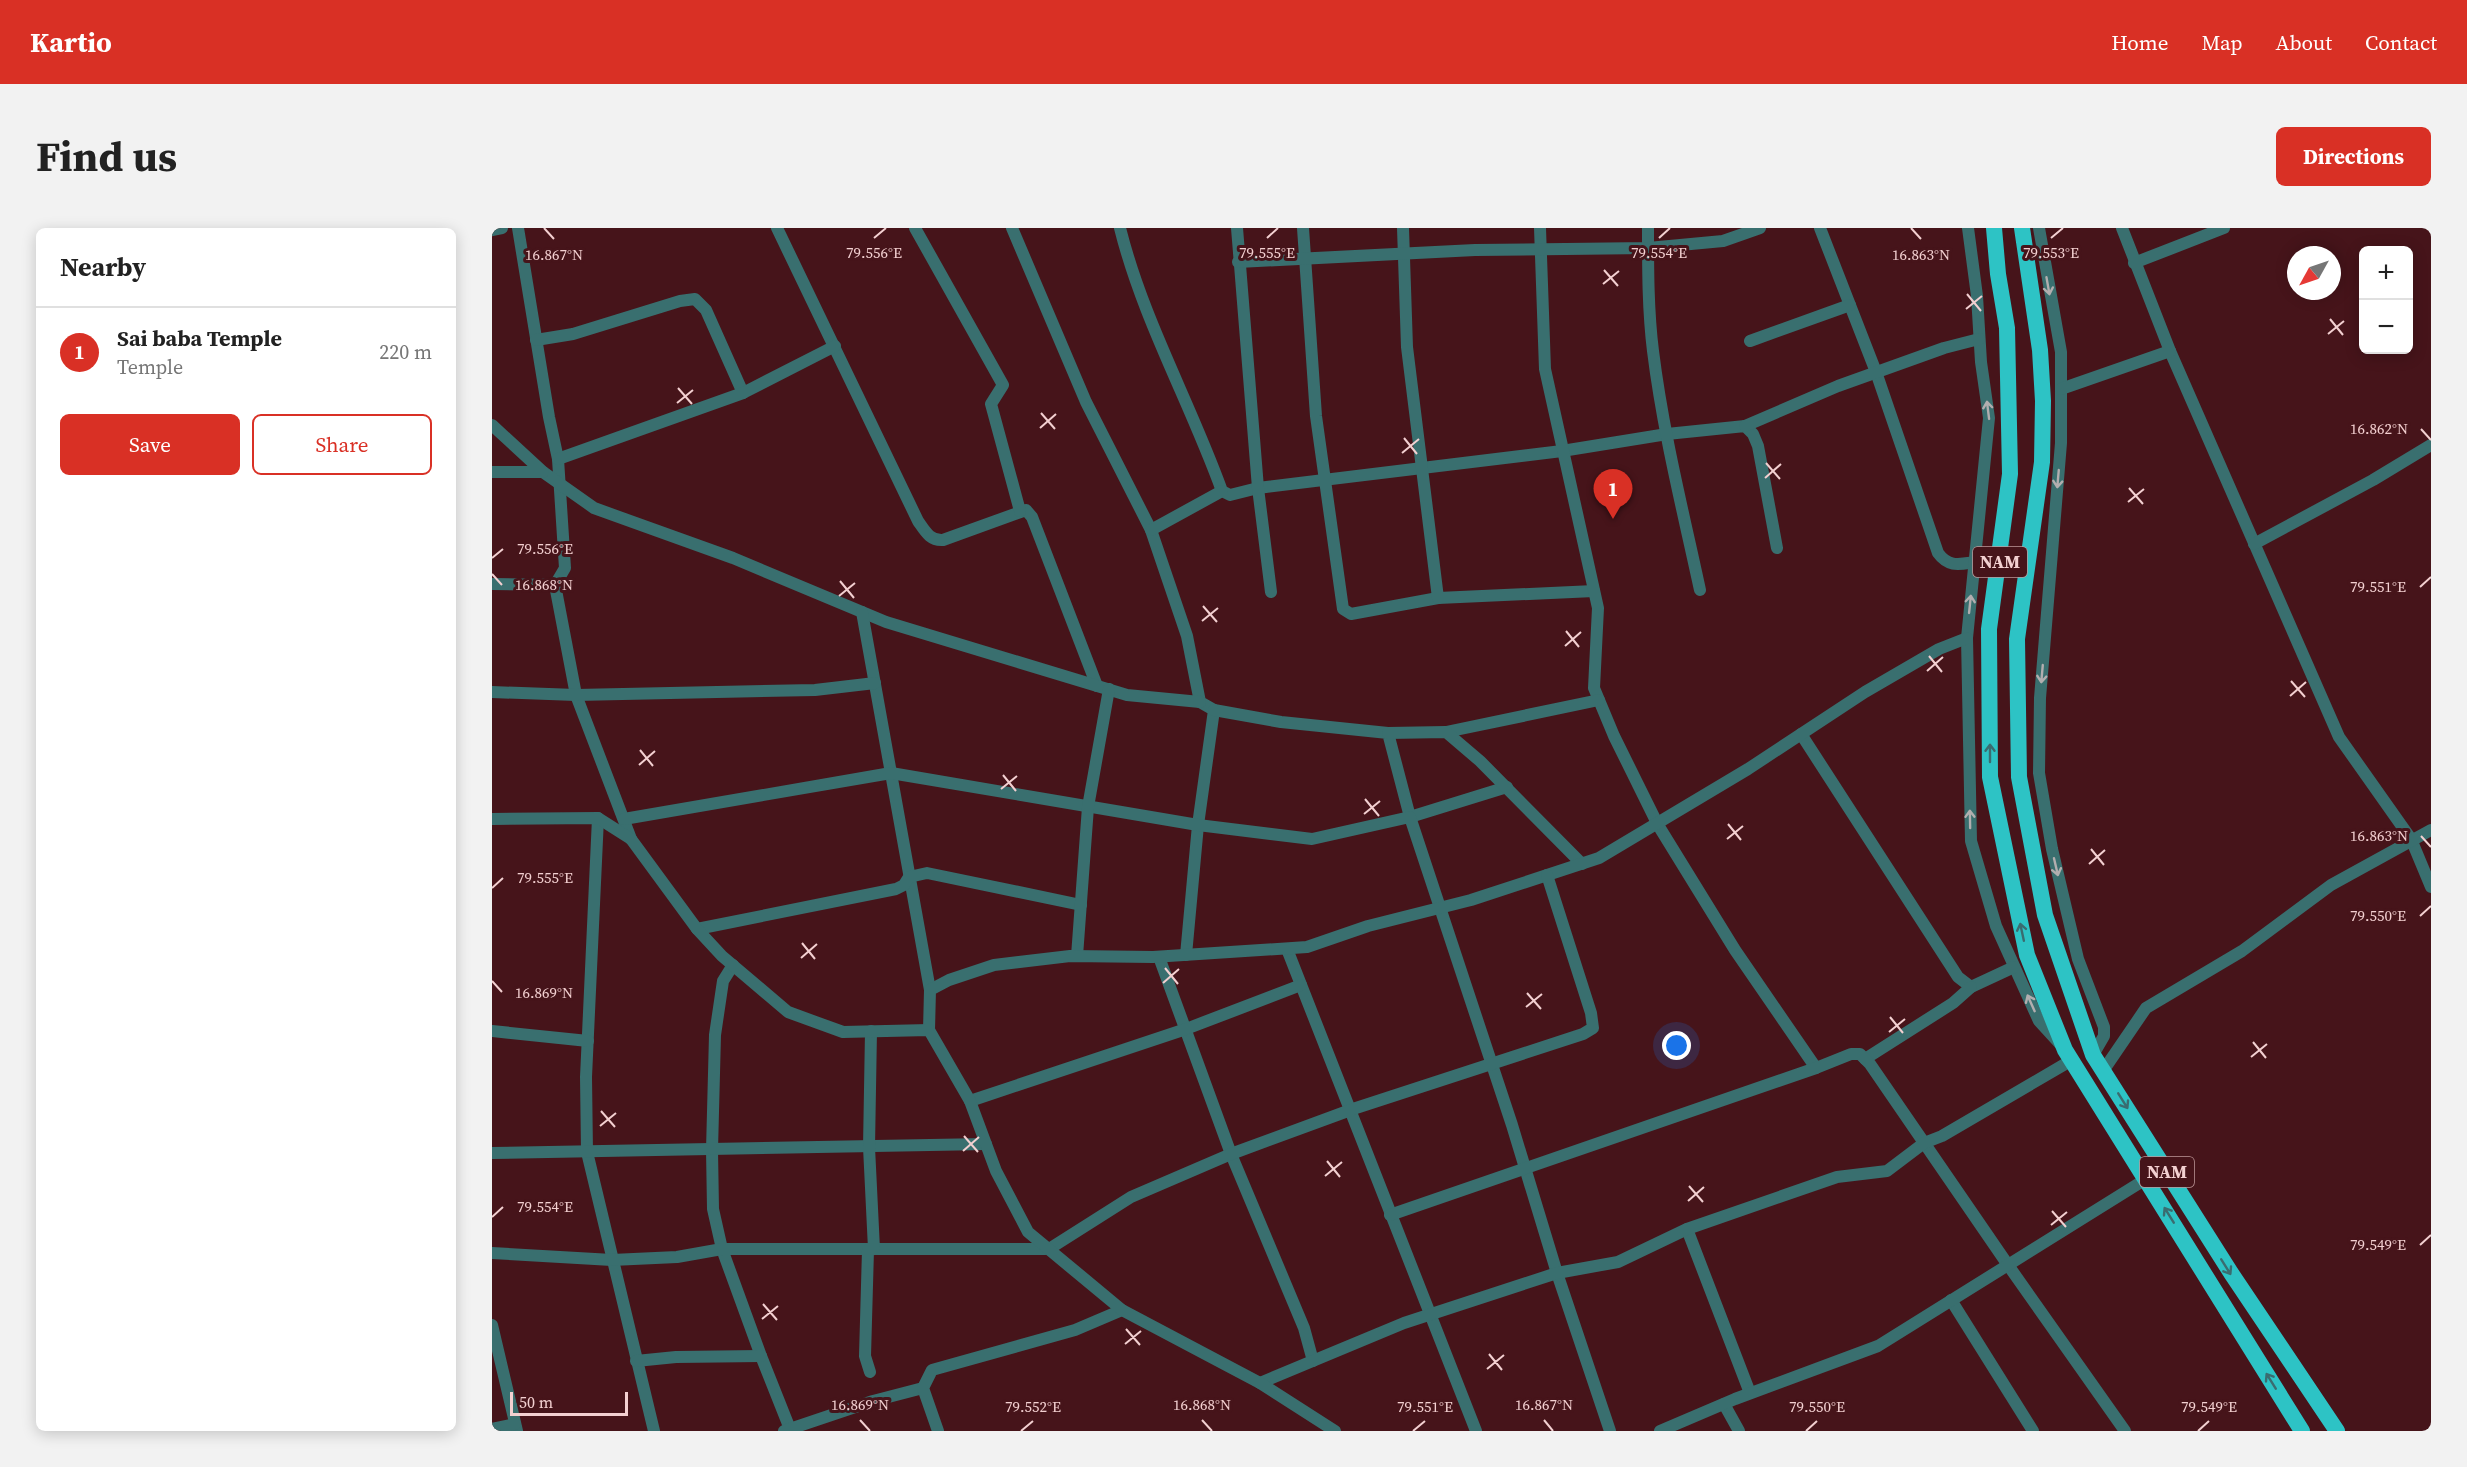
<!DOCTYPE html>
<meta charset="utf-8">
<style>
:root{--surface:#fff;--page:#f2f2f2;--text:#222;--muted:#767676;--line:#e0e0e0;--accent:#d93025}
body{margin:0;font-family:"Source Serif 4",serif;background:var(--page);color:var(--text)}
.controls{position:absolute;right:18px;top:18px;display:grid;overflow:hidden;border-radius:9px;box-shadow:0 3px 15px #0003}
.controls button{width:54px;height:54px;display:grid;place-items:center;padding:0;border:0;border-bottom:2px solid var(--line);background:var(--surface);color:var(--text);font:30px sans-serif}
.compass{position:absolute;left:1795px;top:18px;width:54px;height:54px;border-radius:50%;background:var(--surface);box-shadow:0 3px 15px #0003;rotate:230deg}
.scale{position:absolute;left:18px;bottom:15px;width:118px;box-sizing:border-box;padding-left:6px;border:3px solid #f3d0d1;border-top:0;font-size:16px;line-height:21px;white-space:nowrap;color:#f3d0d1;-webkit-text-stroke:4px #46141a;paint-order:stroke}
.you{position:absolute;left:1185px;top:818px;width:21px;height:21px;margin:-15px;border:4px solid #fff;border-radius:50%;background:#1a73e8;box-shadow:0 0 0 9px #1a73e833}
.badge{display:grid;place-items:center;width:39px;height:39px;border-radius:50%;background:var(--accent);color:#fff;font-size:20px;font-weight:700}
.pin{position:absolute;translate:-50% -50px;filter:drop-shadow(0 2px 3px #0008)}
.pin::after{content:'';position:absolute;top:32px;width:21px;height:18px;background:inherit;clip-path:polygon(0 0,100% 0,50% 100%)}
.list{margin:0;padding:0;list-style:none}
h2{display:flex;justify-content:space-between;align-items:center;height:78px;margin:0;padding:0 24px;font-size:26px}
h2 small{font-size:20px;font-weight:400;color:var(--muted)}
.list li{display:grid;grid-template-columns:39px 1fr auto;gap:18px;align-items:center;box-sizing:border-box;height:90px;padding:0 24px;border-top:2px solid var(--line)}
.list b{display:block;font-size:22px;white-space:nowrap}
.list p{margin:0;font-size:20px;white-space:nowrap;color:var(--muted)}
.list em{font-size:20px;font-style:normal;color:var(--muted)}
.actions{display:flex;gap:12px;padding:18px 24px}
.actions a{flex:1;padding:14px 0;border:2px solid var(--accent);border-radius:9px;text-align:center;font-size:21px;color:var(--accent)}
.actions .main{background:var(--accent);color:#fff}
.map{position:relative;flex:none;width:1939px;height:1203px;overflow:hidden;border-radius:9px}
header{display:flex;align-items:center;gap:36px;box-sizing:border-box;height:84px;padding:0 30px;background:var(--accent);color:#fff}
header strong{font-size:28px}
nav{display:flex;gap:33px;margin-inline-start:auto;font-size:21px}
.intro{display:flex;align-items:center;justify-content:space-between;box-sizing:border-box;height:144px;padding:0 36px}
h1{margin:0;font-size:42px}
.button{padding:15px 27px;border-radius:9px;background:var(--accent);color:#fff;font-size:21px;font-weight:700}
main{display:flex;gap:36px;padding:0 36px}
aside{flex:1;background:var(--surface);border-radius:9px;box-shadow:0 3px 15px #0003}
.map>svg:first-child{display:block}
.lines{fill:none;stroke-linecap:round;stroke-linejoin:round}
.minor{stroke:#396f6f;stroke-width:12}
.tertiary{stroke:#396f6f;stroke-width:12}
.trunk{stroke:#2dc3c5;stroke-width:16}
.oneway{stroke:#b2aeaf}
.oneway2{stroke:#3a6c70}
.ticks{fill:none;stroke:#f3d0d1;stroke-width:2}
.labels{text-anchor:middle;stroke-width:6;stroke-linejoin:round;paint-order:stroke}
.shield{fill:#46141a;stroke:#bf989a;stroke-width:1.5}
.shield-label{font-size:18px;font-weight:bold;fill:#f3d0d1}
.ticks-label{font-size:15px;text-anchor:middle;fill:#f3d0d1;stroke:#46141a;stroke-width:6;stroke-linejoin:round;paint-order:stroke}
</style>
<header>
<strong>Kartio</strong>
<nav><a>Home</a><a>Map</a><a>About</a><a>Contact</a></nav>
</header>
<div class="intro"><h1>Find us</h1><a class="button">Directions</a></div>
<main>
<aside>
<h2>Nearby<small></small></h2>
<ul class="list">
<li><span class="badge">1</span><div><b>Sai baba Temple</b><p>Temple</p></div><em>220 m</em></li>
</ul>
<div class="actions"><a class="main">Save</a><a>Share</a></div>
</aside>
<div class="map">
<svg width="1939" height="1203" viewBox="0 0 1939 1203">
<rect width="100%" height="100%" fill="#46141a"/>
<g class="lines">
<g class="minor">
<path d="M26,0L57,189L66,231L73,340L63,357"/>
<path d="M285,0L426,293C433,303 438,313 451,312L534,282L540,289L605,458"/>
<path d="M423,0L511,157L499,176L528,283"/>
<path d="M520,0L594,174L659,302L695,408L708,474L722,482L706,597L694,727"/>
<path d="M628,0C651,92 698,174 730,263L738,267L766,260L1070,223L1175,206L1253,198L1261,206L1266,218L1285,320"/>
<path d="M745,0L766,260L779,364"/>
<path d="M811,0L824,188L851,381L859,386L946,370"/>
<path d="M911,0L915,119L946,370L1102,363"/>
<path d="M1048,0L1053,141L1106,380L1102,460L1122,508L1166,597L1243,722L1324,840"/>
<path d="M1156,0C1156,41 1156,83 1161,123C1171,204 1191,283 1208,362"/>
<path d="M1328,0L1384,144L1446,325C1457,340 1468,336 1484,334"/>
<path d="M1476,0L1485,68L1489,134L1497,190L1475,410L1479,613L1504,698L1547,793L1568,816"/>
<path d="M1547,0L1569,124V215L1548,470L1547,545L1560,621L1586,731L1612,799V808L1601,827"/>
<path d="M0,2L10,0"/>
<path d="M746,34L983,22L1156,20L1231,13L1268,0"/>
<path d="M1642,35L1732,0"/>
<path d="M44,112L81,106L188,73L203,71L214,82L251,165"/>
<path d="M1258,113L1358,77"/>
<path d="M1678,123L1847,509L1919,611L1939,659"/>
<path d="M1569,161L1678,123L1630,0"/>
<path d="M0,197L51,244L102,280L241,330L394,394L635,467L708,474"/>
<path d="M1253,198L1346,158L1452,120L1487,111"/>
<path d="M66,231L251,165L343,118"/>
<path d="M0,244H51"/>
<path d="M659,302L730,263"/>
<path d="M1762,316L1881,252L1939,217"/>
<path d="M0,356L63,357L84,467L139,611"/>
<path d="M370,384L438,762"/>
<path d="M0,464L84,467L323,462L383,455"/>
<path d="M722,482L789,494L896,505L918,589L1015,559"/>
<path d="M954,504L1107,472"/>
<path d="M896,505L954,504L988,533L1090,636"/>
<path d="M1309,506L1466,749L1479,759L1522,739"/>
<path d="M106,590L94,849L95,924L162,1203"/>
<path d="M132,591L399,545L706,597L820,611L918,589L1020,897L1065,1045L1118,1203"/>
<path d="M205,701L404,661L412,657L417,649L435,645L589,677"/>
<path d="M795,721L984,1203"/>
<path d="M585,728L596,579L617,461"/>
<path d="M667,729L739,926L812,1100L821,1133"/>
<path d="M241,737L231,753L223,807L220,922L221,981L230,1021L269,1128L298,1201L301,1203"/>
<path d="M437,802L438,762L457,752L502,737L578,728L661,729L815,719L876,698L979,672L1107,630L1256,541L1373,464L1447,421L1475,410"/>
<path d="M0,803L96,813"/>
<path d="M1373,831L1461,775L1479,759"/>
<path d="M1611,843L1654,780L1750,723L1839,657L1939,602"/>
<path d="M478,873L694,801L809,757"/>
<path d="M0,925L494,916"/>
<path d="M898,987L1324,840L1359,826H1368L1378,836L1516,1037L1633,1203"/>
<path d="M1195,1001L1258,1165"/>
<path d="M0,1025L120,1032L185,1029L230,1021H557L639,969L739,926L864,880L1091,806L1101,800L1099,785L1055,647"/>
<path d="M1459,1072L1541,1203"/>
<path d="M0,1097L25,1203"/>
<path d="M144,1133L184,1129L269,1128"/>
<path d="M378,1144L373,1128L376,1022L382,1021L377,919L379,803"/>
<path d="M768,1155L912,1095L1065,1045L1126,1034L1195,1001L1345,949L1395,943L1432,915L1450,908L1580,832"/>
<path d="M1232,1176L1247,1203"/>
<path d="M0,1201L23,1196"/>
<path d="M292,1203L381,1173L431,1160"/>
<path d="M446,1203L431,1160L440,1142L583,1102L630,1082"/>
<path d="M1168,1203L1243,1171L1386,1118L1654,951"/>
</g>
<path class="tertiary" d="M0,591L106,590L139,611L205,701L230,728L296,784L351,804L437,802L478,873L504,943L536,1004L630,1082L768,1155L843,1203"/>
<g class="trunk">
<path d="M1502,0L1506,46L1515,100L1518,246L1497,401L1498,549L1535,727L1573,822L1810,1203"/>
<path d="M1530,0L1548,122L1551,173L1550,234L1525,411L1527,549L1553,687L1601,827L1739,1045L1845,1203"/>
</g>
</g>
<defs><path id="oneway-shaft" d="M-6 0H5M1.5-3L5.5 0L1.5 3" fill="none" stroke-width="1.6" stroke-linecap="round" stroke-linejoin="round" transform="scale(1.5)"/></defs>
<g class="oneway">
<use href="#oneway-shaft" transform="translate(1556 58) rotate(80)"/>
<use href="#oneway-shaft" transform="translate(1496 182) rotate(-97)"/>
<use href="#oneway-shaft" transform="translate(1566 251) rotate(95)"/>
<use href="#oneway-shaft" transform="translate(1478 376) rotate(-84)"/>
<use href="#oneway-shaft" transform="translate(1550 446) rotate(95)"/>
<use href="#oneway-shaft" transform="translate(1478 591) rotate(-91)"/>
<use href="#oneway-shaft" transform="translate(1564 639) rotate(77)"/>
<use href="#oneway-shaft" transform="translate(1539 775) rotate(-114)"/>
</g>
<g class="oneway2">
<use href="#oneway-shaft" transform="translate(1498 525) rotate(-90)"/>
<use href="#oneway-shaft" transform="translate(1530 704) rotate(-102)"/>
<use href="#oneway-shaft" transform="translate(1631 873) rotate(58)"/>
<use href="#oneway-shaft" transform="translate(1677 987) rotate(-122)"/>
<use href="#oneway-shaft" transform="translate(1734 1039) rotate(58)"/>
<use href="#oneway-shaft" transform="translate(1779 1153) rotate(-122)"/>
</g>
<path class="ticks" d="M52,0L62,11M1419,0L1429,11M382,10L394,0M775,10L786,0M1167,10L1178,0M1559,10L1571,0M1112,42L1126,58M1111,56L1127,43M1475,66L1489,83M1474,81L1490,68M1838,91L1851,107M1836,106L1852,93M186,160L200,176M185,175L201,162M549,185L563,201M548,200L564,186M1929,201L1939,212M912,210L925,226M910,225L927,211M1274,235L1288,251M1273,250L1289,236M1637,260L1651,276M1636,274L1652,261M0,330L11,321M0,346L10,357M348,353L362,370M1928,359L1939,349M347,368L363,355M711,378L725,394M710,393L726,380M1074,403L1087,419M1073,418L1089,404M1437,428L1450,444M1435,443L1451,429M1799,453L1813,469M1798,468L1814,454M148,522L161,538M147,537L163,523M511,547L524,563M509,561L525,548M873,571L887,588M872,586L888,573M1236,596L1249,612M1929,608L1939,619M1235,611L1251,598M1599,621L1612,637M1597,636L1613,622M0,660L11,650M1928,688L1939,678M310,715L323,731M309,730L325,716M673,740L686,756M0,753L10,764M671,755L687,741M1035,765L1049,781M1034,779L1050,766M1398,789L1411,805M1397,804L1413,791M1761,814L1774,830M1759,829L1775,816M109,883L123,899M108,898L124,885M472,908L486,924M471,923L487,909M835,933L848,949M833,948L850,934M1197,958L1211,974M1196,973L1212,959M1560,983L1574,999M0,989L11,979M1559,997L1575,984M1928,1017L1939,1007M271,1076L285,1092M270,1091L286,1078M634,1101L648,1117M633,1116L649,1103M997,1126L1010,1142M995,1141L1012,1127M368,1192L378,1203M710,1192L720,1203M1052,1192L1061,1203M529,1203L541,1193M921,1203L933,1193M1314,1203L1325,1193M1706,1203L1717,1193"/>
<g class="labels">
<g class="shield">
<rect x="1481" y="319" width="54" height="30" rx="4.5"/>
<rect x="1648" y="929" width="54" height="30" rx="4.5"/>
</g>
<g class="shield-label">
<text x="1508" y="340">NAM</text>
<text x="1675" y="950">NAM</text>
</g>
</g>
<g class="ticks-label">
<text x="382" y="30">79.556°E</text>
<text x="1167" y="30">79.554°E</text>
<text x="775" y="30">79.555°E</text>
<text x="1559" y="30">79.553°E</text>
<text x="62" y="32">16.867°N</text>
<text x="1429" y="32">16.863°N</text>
<text x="1887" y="206">16.862°N</text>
<text x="53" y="326">79.556°E</text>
<text x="52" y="362">16.868°N</text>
<text x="1886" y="364">79.551°E</text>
<text x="1887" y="613">16.863°N</text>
<text x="53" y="655">79.555°E</text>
<text x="1886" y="693">79.550°E</text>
<text x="52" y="770">16.869°N</text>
<text x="53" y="984">79.554°E</text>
<text x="1886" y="1022">79.549°E</text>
<text x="368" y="1182">16.869°N</text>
<text x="710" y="1182">16.868°N</text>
<text x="1052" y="1182">16.867°N</text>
<text x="541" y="1184">79.552°E</text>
<text x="933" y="1184">79.551°E</text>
<text x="1325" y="1184">79.550°E</text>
<text x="1717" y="1184">79.549°E</text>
</g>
</svg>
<div class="controls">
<button>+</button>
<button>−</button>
</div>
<svg class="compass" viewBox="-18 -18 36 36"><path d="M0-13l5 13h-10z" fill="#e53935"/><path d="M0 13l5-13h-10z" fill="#767676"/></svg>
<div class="scale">50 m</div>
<div class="you"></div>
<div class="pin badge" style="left:1121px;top:291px">1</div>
</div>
</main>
